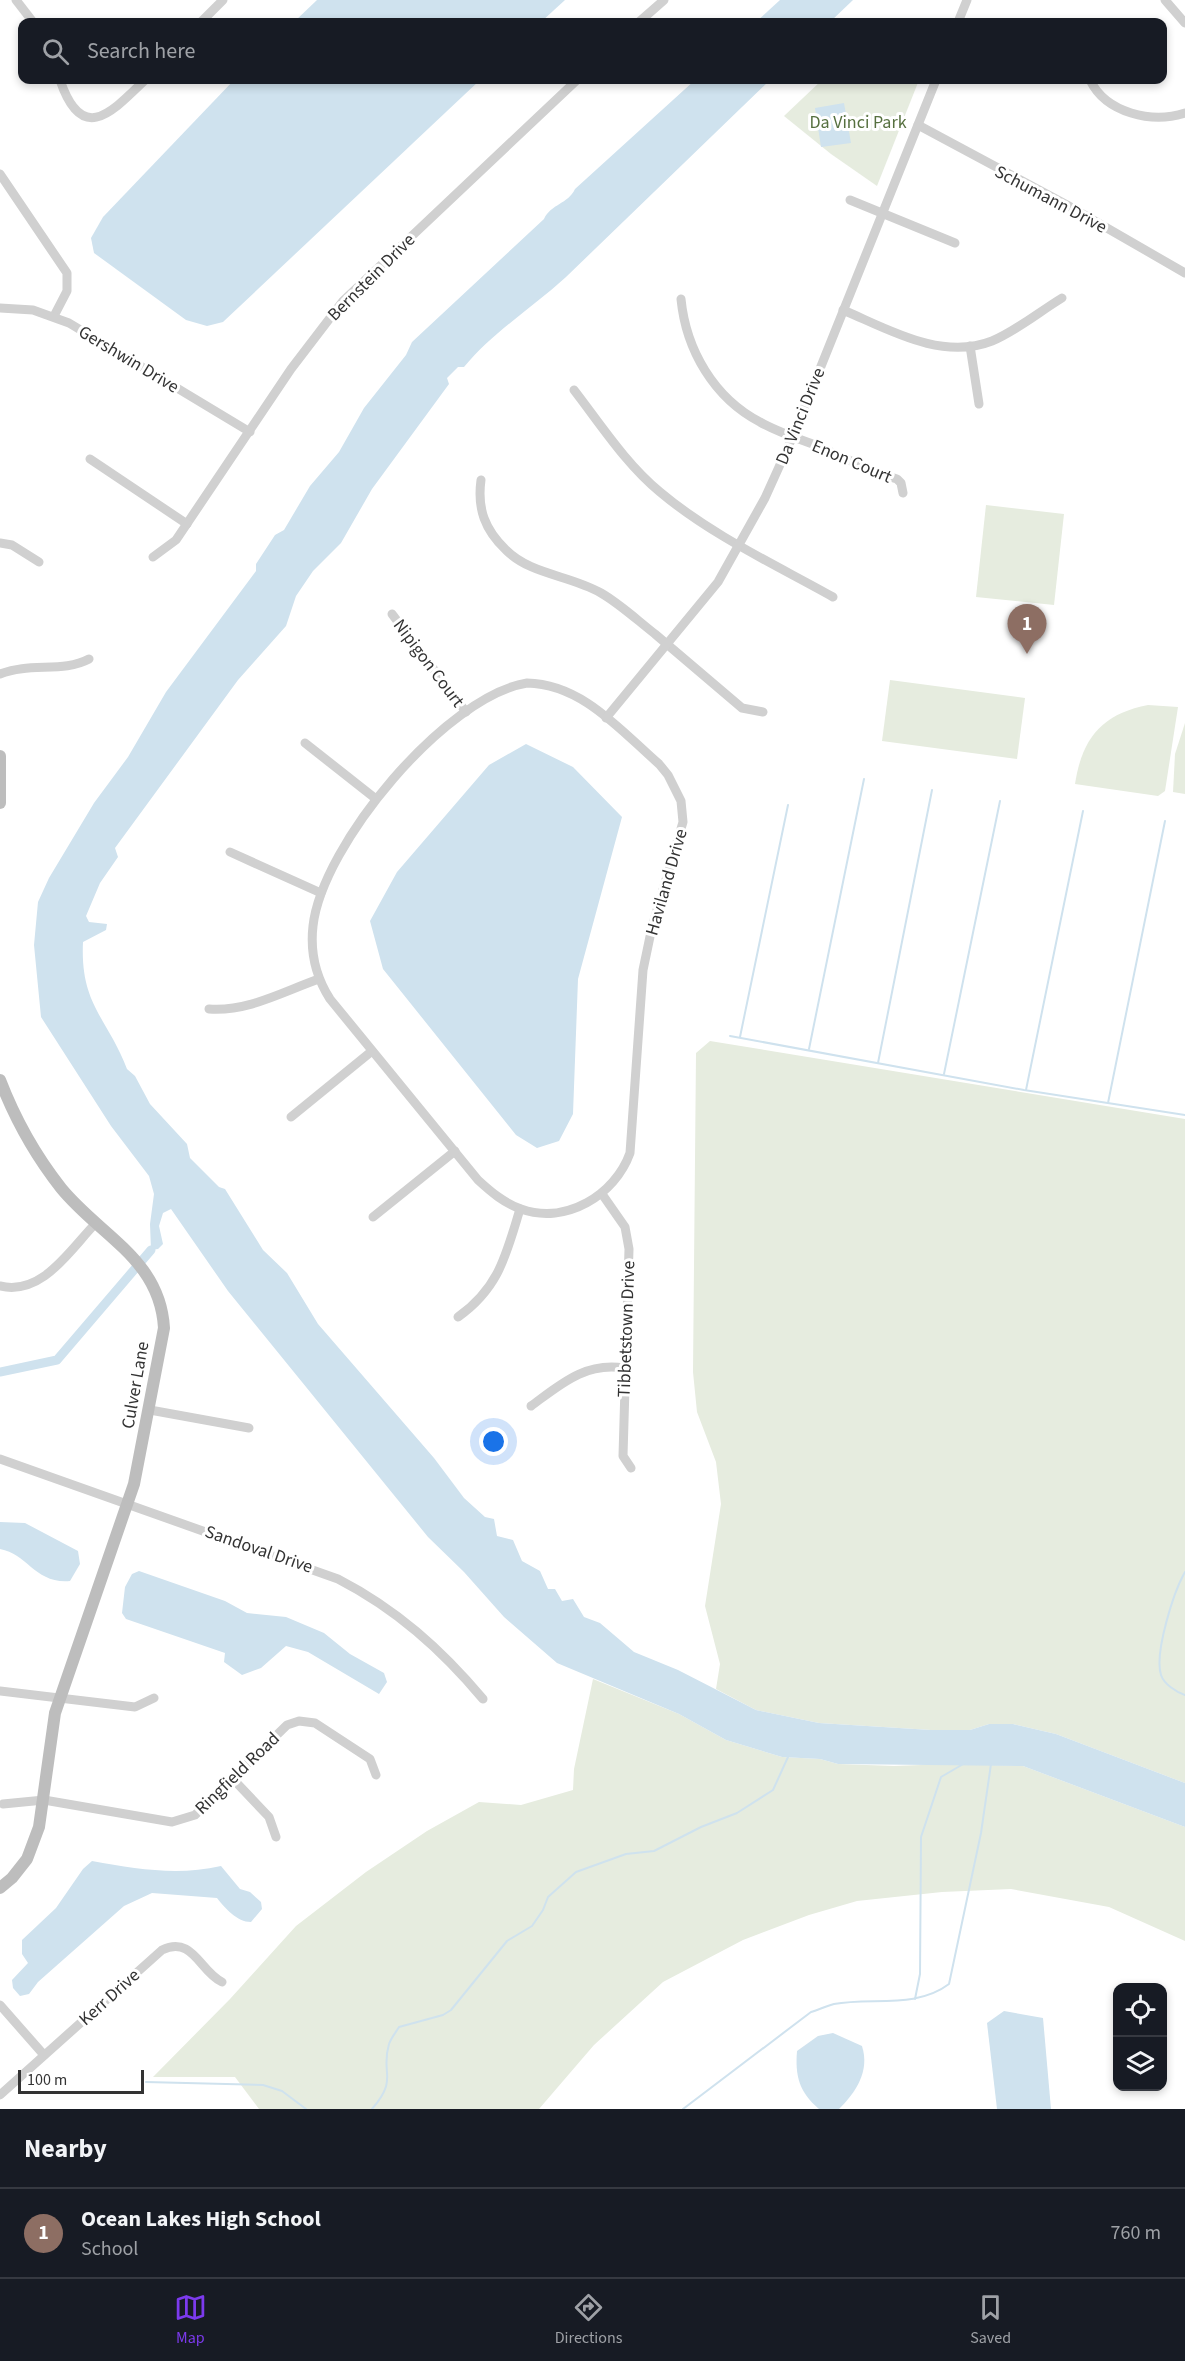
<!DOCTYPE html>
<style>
:root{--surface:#171b24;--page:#20242c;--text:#f1f3f6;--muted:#9ea1a6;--line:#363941;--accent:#7c3aed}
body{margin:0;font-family:"Source Sans 3",sans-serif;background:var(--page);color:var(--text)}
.controls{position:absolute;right:18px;bottom:18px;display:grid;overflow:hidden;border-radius:12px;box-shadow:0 3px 9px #0003}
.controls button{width:54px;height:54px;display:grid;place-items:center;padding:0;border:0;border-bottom:2px solid var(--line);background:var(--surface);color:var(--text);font:30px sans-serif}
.scale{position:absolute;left:18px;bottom:15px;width:126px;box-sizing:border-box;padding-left:6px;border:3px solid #333;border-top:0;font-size:16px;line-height:21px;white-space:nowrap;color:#333;-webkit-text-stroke:4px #fff;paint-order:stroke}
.you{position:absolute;left:494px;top:1442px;width:21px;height:21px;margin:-15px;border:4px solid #fff;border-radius:50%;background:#1a73e8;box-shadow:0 0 0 9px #1a73e833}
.badge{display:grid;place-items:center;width:39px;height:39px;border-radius:50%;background:var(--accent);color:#fff;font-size:20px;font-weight:700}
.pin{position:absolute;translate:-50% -50px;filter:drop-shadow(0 2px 3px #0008)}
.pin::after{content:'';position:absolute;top:32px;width:21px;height:18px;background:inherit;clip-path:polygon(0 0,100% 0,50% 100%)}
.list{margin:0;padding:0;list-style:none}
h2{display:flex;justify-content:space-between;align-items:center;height:78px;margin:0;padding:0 24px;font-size:26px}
h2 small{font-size:20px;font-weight:400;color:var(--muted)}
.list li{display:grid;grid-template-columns:39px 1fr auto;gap:18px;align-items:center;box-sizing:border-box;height:90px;padding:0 24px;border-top:2px solid var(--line)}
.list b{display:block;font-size:22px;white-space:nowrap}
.list p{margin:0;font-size:20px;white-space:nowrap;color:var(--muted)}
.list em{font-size:20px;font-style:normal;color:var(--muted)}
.icon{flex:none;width:33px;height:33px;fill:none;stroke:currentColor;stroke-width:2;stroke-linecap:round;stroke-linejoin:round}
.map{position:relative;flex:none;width:1185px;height:2109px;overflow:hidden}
.search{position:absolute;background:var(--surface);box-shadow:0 3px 9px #0003;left:18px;right:18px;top:18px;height:66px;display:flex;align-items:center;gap:15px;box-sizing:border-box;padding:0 21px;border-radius:12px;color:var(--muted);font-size:22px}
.sheet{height:168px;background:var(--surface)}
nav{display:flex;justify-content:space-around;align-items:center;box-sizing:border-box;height:84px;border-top:2px solid var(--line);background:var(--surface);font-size:16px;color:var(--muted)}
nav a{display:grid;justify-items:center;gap:3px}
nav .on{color:var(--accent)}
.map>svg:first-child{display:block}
.green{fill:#e6ecdf}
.water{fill:#cfe2ee}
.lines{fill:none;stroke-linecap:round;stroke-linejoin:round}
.stream{stroke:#cfe2ee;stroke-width:2}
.canal{stroke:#cfe2ee;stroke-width:9}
.street{stroke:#d0d0d0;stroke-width:9}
.secondary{stroke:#bdbdbd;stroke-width:12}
.labels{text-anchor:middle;stroke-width:6;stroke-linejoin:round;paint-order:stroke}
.park-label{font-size:18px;fill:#56703f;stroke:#fff}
.street-label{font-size:18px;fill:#333;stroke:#fff}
</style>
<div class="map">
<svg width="1185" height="2109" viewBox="0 0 1185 2109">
<rect width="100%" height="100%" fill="#fff"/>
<g class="green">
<path d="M822,80H919L877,186L831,154L784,116Z"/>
<path d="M986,505L1064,514L1054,605L976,597Z"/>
<path d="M890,680L1025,698L1017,759L882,741Z"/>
<path d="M1148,705L1178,707L1165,791L1158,796L1075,784C1082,738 1102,714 1148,705Z"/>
<path d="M1185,723V794L1173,792L1175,754Z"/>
<path d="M710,1041L1185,1119V1783L1056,1734L1013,1724H989L970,1730H931L819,1723L756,1710L716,1689L720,1664L705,1606L721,1504L716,1462L697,1412L693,1372L696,1053Z"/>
<path d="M593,1679L679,1714L726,1740L782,1757L820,1759L838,1764L894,1766L949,1764L1023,1766L1185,1827V1941L1109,1907L1011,1889L942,1892L857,1901L809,1915L743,1940L663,1982L594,2045L539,2109H259L235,2077H153L230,1999L296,1926L366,1872L427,1831L479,1802L521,1805L573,1790L574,1769Z"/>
</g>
<g class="water">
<path d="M317,0H565L541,22H294Z"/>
<path d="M780,0H853L830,22H756Z"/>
<path d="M234,80H480L223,322L207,326L186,320L94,253L91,238L103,217Z"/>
<path d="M695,80H770L566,277C532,308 493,332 464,367H458L447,378L449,384L372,489L341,543L313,571L296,596L286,626L238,680L115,848L118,857L100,883L86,916L89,922L107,924L106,930L83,942C80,1005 107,1017 127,1069L135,1076L150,1104L187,1144L190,1158L219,1187L225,1189L263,1250L287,1273L318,1324L434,1458L464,1498L485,1517L494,1519L497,1536L513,1540L522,1561L540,1571L548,1589H555L562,1601L573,1599L584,1617L600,1623L634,1652L678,1670L756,1710L819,1723L931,1730H970L989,1724H1013L1056,1734L1185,1783V1827L1023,1766L838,1764L820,1759L782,1757L726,1740L679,1714L557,1663L504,1617L464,1572L428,1537L228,1291L171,1209L163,1213L159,1226L163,1244L158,1249L151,1250L150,1224L154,1194L149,1176L111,1126L41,1017L34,945L38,902L49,878L94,803L128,757L166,692L256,571V564L275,535L284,530L310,486L339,452L364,408L406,355L412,342L544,219C551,204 568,204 575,189Z"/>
<path d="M844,103L851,143L821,147L815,108Z"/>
<path d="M526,744L573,767L622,817L578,979L573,1114L559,1141L537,1148L516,1135L383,969L370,921L397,872L489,765Z"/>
<path d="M0,1522L25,1523L78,1551L80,1564L70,1581C35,1584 28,1554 0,1549Z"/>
<path d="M139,1571L225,1601L247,1613L286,1617L324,1633L350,1654L384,1673L387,1682L379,1694L308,1652L286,1646L261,1668L242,1675L224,1662L225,1653L126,1619L122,1613L125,1587L132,1574Z"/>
<path d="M92,1861C137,1869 177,1876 221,1866L240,1889L250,1892L261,1902L262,1909L251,1922C237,1922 225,1908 217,1898L152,1893L124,1906L38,1982L29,1994L20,1996L13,1988L12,1980L28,1963L22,1954V1940L56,1908L83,1869Z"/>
<path d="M1004,2011L1043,2018L1051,2109H997L987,2023Z"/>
<path d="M833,2033L862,2046C870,2071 856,2092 839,2109H819C799,2092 795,2076 797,2051L818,2036Z"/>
</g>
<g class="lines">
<g class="stream">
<path d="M730,1036L1024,1090L1185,1115"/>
<path d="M740,1037L788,805"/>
<path d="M809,1049L864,779"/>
<path d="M878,1063L932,790"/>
<path d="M944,1074L1000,801"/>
<path d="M1026,1090L1083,811"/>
<path d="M1108,1103L1165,821"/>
<path d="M1185,1572C1174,1591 1154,1653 1161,1675C1164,1684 1176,1692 1185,1695"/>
<path d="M915,1999L920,1974L921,1837L941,1777L965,1763"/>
<path d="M146,2082L263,2085L282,2091L306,2109"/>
<path d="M372,2109C399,2078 380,2074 389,2044C391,2038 396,2032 399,2027L443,2015L451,2010L507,1941L532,1926L543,1910L548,1897L576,1872L626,1854L654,1851L701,1827L737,1813L773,1790L788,1757"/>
<path d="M683,2109L811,2012C818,2010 826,2006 834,2004C872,1997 916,2009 949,1984L981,1833L991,1764"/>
</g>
<path class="canal" d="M0,1372L57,1360L151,1250"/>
<g class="street">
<path d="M16,0L33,22"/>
<path d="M1165,0L1185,23"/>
<path d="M201,22L223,0"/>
<path d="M639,22L664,0"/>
<path d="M958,22L967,0"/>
<path d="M60,80C82,145 111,113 145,80"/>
<path d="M1090,80C1106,113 1152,124 1185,113"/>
<path d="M918,125L1067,205L1185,273"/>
<path d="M0,174L67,273V291L54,316"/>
<path d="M850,200L955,243"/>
<path d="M681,299C686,350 714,398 760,422C779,433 800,439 820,447C845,458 870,471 897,479L901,483L903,493"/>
<path d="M0,308L33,310L69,323L250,432"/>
<path d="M843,310C888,329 941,361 992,341C1016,331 1039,312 1062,298"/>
<path d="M970,346L979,404"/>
<path d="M574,390C601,425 626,464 660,492C711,535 776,565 833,597"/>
<path d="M90,459L187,524"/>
<path d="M481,480C477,509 485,530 506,550C531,575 570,575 601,593C620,604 637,620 655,634C684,659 713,683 742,708L763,712"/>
<path d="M0,543L12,545L39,562"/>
<path d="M153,557L176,540L291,369L343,301L577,80"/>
<path d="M392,614L466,712"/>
<path d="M0,674C30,662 63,673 89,659"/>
<path d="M527,683C582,684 620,730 659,764L668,775L681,801L683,822L652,927L643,970L630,1153C615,1195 566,1225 521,1209C504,1203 491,1192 478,1180L330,999C316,977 310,952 313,926C322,845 446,696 527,683Z"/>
<path d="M606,718L718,582L765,498L793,436L936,80"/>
<path d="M305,743L376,799"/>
<path d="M230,852L321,893"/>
<path d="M209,1009C248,1012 284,991 319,979"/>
<path d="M291,1117L372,1051"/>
<path d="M602,1194L625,1227L629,1249L623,1456L631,1468"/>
<path d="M373,1217L455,1151"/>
<path d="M0,1286C42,1296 69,1251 95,1224"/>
<path d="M458,1317C499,1288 506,1255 520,1209"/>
<path d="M531,1406C561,1384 585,1362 624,1368"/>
<path d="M150,1410L249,1428"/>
<path d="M0,1459L338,1579C396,1609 441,1649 483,1699"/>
<path d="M0,1691L135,1707L154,1698"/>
<path d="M232,1778L269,1817L276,1837"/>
<path d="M3,1804L44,1800L172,1822L195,1815L287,1725L299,1721L315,1723L370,1759L376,1775"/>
<path d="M0,2005L44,2055"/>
<path d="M0,2095L162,1950C193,1935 200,1972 222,1982"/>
</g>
<g class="secondary">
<path d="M0,756V803"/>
<path d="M0,1080C15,1119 35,1155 61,1188C100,1236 160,1259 164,1328L134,1484L55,1713L39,1827L27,1859L12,1878L0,1888"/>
</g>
</g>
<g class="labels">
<g class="park-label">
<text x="858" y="128">Da Vinci Park</text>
</g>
<g class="street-label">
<text transform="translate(1051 199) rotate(28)" y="6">Schumann Drive</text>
<text transform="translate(371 277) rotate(-45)" y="6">Bernstein Drive</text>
<text transform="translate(129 359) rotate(31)" y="6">Gershwin Drive</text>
<text transform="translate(800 416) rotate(-68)" y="6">Da Vinci Drive</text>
<text transform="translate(852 461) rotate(23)" y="6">Enon Court</text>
<text transform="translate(429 663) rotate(53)" y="6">Nipigon Court</text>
<text transform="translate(666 882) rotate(-74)" y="6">Haviland Drive</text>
<text transform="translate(626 1329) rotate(-88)" y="6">Tibbetstown Drive</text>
<text transform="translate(135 1385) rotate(-80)" y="6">Culver Lane</text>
<text transform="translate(259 1549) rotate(19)" y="6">Sandoval Drive</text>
<text transform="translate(237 1773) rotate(-44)" y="6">Ringfield Road</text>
<text transform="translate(109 1997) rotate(-42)" y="6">Kerr Drive</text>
</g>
</g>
</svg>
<div class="controls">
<button><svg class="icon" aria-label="locate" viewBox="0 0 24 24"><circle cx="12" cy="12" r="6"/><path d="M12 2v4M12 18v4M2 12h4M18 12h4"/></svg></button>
<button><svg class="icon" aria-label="layers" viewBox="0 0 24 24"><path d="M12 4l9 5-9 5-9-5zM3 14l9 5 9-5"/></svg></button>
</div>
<div class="scale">100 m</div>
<div class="you"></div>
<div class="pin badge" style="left:1027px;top:654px;background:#8d6e63">1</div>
<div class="search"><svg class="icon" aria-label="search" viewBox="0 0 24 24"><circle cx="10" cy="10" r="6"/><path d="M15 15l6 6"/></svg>Search here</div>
</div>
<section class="sheet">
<h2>Nearby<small></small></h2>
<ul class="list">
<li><span class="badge" style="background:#8d6e63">1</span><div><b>Ocean Lakes High School</b><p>School</p></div><em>760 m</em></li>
</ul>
</section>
<nav>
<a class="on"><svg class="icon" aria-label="map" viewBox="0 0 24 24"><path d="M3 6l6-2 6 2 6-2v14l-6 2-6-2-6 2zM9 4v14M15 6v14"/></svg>Map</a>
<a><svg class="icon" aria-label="directions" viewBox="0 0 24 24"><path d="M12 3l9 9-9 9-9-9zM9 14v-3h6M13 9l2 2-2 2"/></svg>Directions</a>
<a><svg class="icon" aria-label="saved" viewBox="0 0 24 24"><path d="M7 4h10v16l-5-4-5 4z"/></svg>Saved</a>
</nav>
